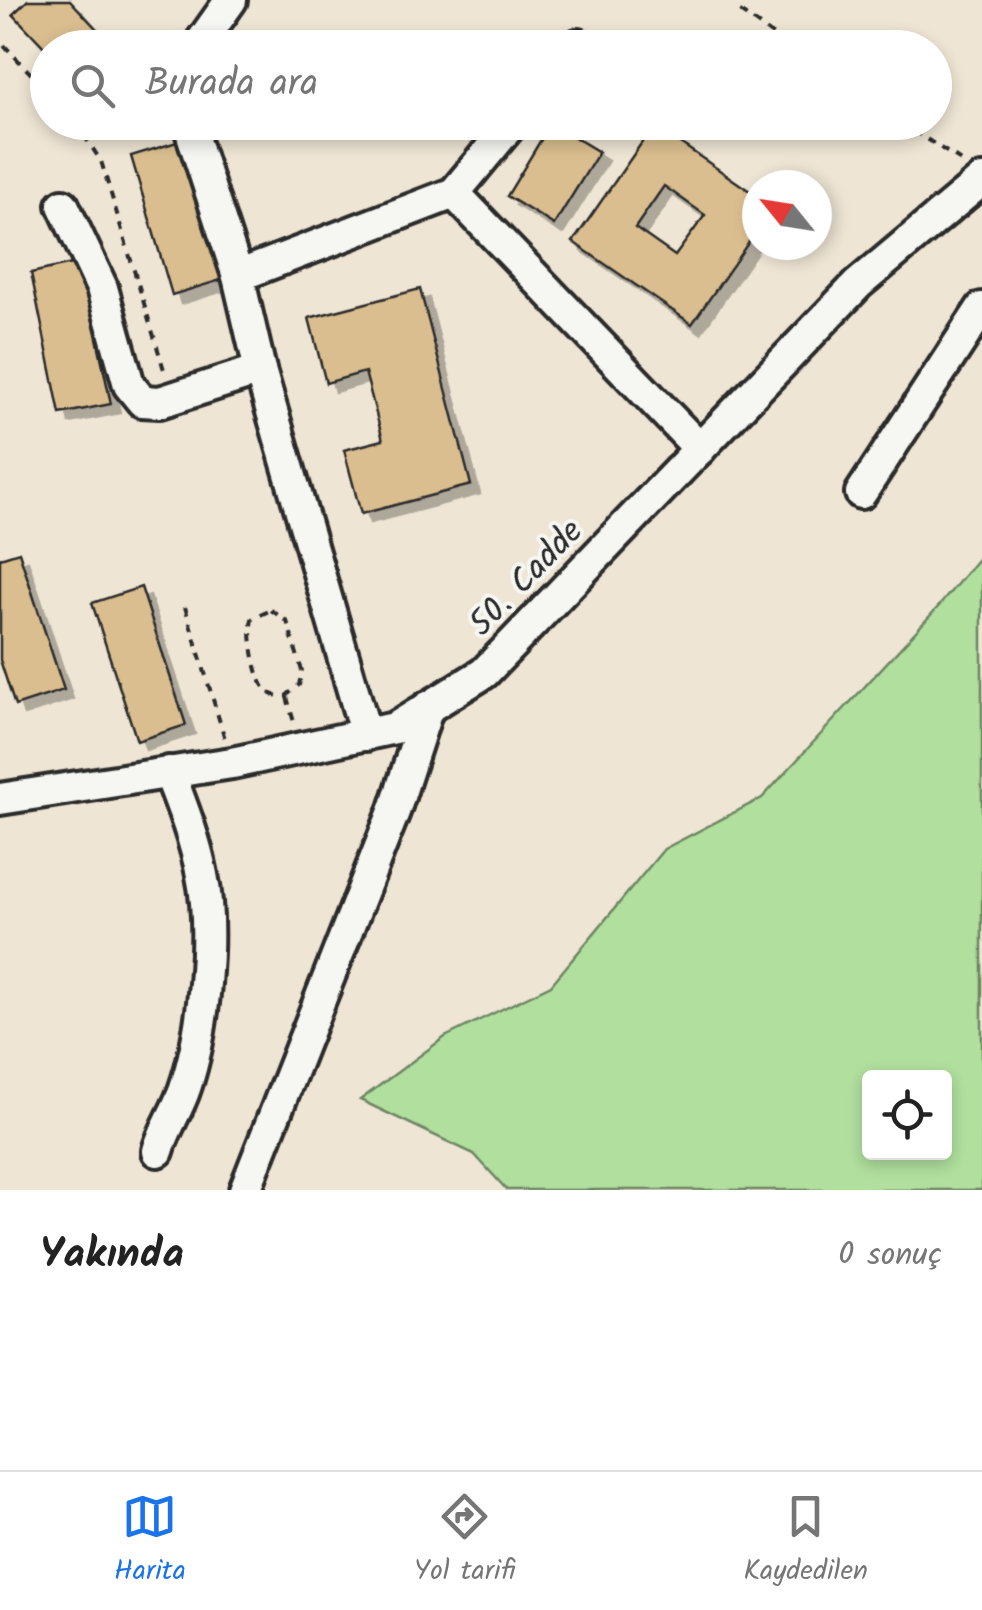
<!DOCTYPE html>
<html lang="tr">
<meta charset="utf-8">
<style>
:root{--surface:#fff;--page:#f2f2f2;--text:#222;--muted:#767676;--line:#e0e0e0;--accent:#1a73e8}
body{margin:0;font-family:Kalam,sans-serif;background:var(--page);color:var(--text)}
.controls{position:absolute;right:30px;bottom:30px;display:grid;overflow:hidden;border-radius:10px;box-shadow:0 5px 15px #0003}
.controls button{width:90px;height:90px;display:grid;place-items:center;padding:0;border:0;border-bottom:2px solid var(--line);background:var(--surface);color:var(--text);font:50px sans-serif}
.compass{position:absolute;left:742px;top:170px;width:90px;height:90px;border-radius:50%;background:var(--surface);box-shadow:0 5px 15px #0003;rotate:300deg}
.list{margin:0;padding:0;list-style:none}
h2{display:flex;justify-content:space-between;align-items:center;height:130px;margin:0;padding:0 40px;font-size:42px}
h2 small{font-size:32px;font-weight:400;color:var(--muted)}
.icon{flex:none;width:55px;height:55px;fill:none;stroke:currentColor;stroke-width:2;stroke-linecap:round;stroke-linejoin:round}
.map{position:relative;flex:none;width:982px;height:1190px;overflow:hidden}
.search{position:absolute;background:var(--surface);box-shadow:0 5px 15px #0003;left:30px;right:30px;top:30px;height:110px;display:flex;align-items:center;gap:25px;box-sizing:border-box;padding:0 35px;border-radius:55px;color:var(--muted);font-size:38px}
.sheet{height:280px;background:var(--surface)}
nav{display:flex;justify-content:space-around;align-items:center;box-sizing:border-box;height:140px;border-top:2px solid var(--line);background:var(--surface);font-size:28px;color:var(--muted)}
nav a{display:grid;justify-items:center;gap:5px}
nav .on{color:var(--accent)}
.map>svg:first-child{display:block}
.green{fill:#b0df9e;stroke:#6e8564;stroke-width:2.5;fill-rule:evenodd}
.building{fill:#dabe8f;stroke:#2b2b2b;stroke-width:2.5;fill-rule:evenodd;filter:url(#shadow)}
.lines{fill:none;stroke-linecap:round;stroke-linejoin:round}
.minor-casing{stroke:#2b2b2b;stroke-width:38}
.path{stroke:#2b2b2b;stroke-width:4;stroke-dasharray:8 8;stroke-linecap:butt}
.minor{stroke:#f6f6f2;stroke-width:30}
.labels{text-anchor:middle;stroke-width:8;stroke-linejoin:round;paint-order:stroke}
.street-label{font-size:35px;fill:#2b2b2b;stroke:#f6f6f2}
</style>
<div class="map">
<svg width="982" height="1190" viewBox="0 0 982 1190">
<defs>
<filter id="shadow"><feDropShadow dx="9" dy="9" stdDeviation="0" flood-color="#0004"/></filter>
</defs>
<rect width="100%" height="100%" fill="#eee5d4"/>
<filter id="ink" filterUnits="userSpaceOnUse"><feTurbulence type="fractalNoise" baseFrequency=".01" numOctaves="2"/><feDisplacementMap in="SourceGraphic" scale="20" xChannelSelector="R" yChannelSelector="G"/><feConvolveMatrix kernelMatrix="1 2 1 2 8 2 1 2 1" color-interpolation-filters="sRGB"/></filter>
<g filter="url(#ink)">
<path class="green" d="M982,554V1190H507L474,1154L360,1100L445,1037L551,985L664,849L762,798L939,606ZM870,1078H944V1152H870Z"/>
<g class="building">
<path d="M28,0H70L114,48H48V51L13,14Z"/>
<path d="M551,123L599,152L554,225L507,196Z"/>
<path d="M654,125L757,196V230L692,324L573,242ZM664,186L705,215L675,256L635,228Z"/>
<path d="M180,141L221,280L172,295L131,156Z"/>
<path d="M81,262L111,404L60,414L31,273Z"/>
<path d="M420,289L471,485L361,514L344,450L383,440L365,372L326,383L309,318Z"/>
<path d="M19,552L64,690L15,706L0,660V558Z"/>
<path d="M141,587L186,725L137,741L92,603Z"/>
</g>
<g class="lines">
<g class="minor-casing">
<g id="minor">
<path d="M197,48L231,0"/>
<path d="M576,48L578,45"/>
<path d="M188,122L238,276L260,370L366,735"/>
<path d="M454,193L700,449"/>
<path d="M63,205L102,288L129,385L142,401L160,402L260,370"/>
<path d="M238,276L454,193L513,122"/>
<path d="M861,493L982,308"/>
<path d="M0,799L232,763L395,728L484,673L858,284L982,180"/>
<path d="M158,1151C164,1129 178,1110 185,1088C204,1033 214,931 202,875C195,839 182,806 169,772"/>
<path d="M245,1190L395,809L428,707"/>
</g>
</g>
<g class="path">
<path d="M740,12L791,48"/>
<path d="M4,45L48,92"/>
<path d="M75,122L101,161L165,373"/>
<path d="M900,122L964,163"/>
<path d="M185,607L225,739"/>
<path d="M271,610L287,621L302,671L299,685L286,696C280,696 274,696 269,693C256,685 248,633 252,619Z"/>
<path d="M287,697L295,726"/>
</g>
<use href="#minor" class="minor"/>
</g>
</g>
<g class="labels">
<g class="street-label">
<text transform="translate(525 577) rotate(-46)" y="12">50. Cadde</text>
</g>
</g>
</svg>
<div class="controls">
<button><svg class="icon" aria-label="locate" viewBox="0 0 24 24"><circle cx="12" cy="12" r="6"/><path d="M12 2v4M12 18v4M2 12h4M18 12h4"/></svg></button>
</div>
<svg class="compass" viewBox="-18 -18 36 36"><path d="M0-13l5 13h-10z" fill="#e53935"/><path d="M0 13l5-13h-10z" fill="#767676"/></svg>
<div class="search"><svg class="icon" aria-label="search" viewBox="0 0 24 24"><circle cx="10" cy="10" r="6"/><path d="M15 15l6 6"/></svg>Burada ara</div>
</div>
<section class="sheet">
<h2>Yakında<small>0 sonuç</small></h2>
<ul class="list">
</ul>
</section>
<nav>
<a class="on"><svg class="icon" aria-label="map" viewBox="0 0 24 24"><path d="M3 6l6-2 6 2 6-2v14l-6 2-6-2-6 2zM9 4v14M15 6v14"/></svg>Harita</a>
<a><svg class="icon" aria-label="directions" viewBox="0 0 24 24"><path d="M12 3l9 9-9 9-9-9zM9 14v-3h6M13 9l2 2-2 2"/></svg>Yol tarifi</a>
<a><svg class="icon" aria-label="saved" viewBox="0 0 24 24"><path d="M7 4h10v16l-5-4-5 4z"/></svg>Kaydedilen</a>
</nav>
